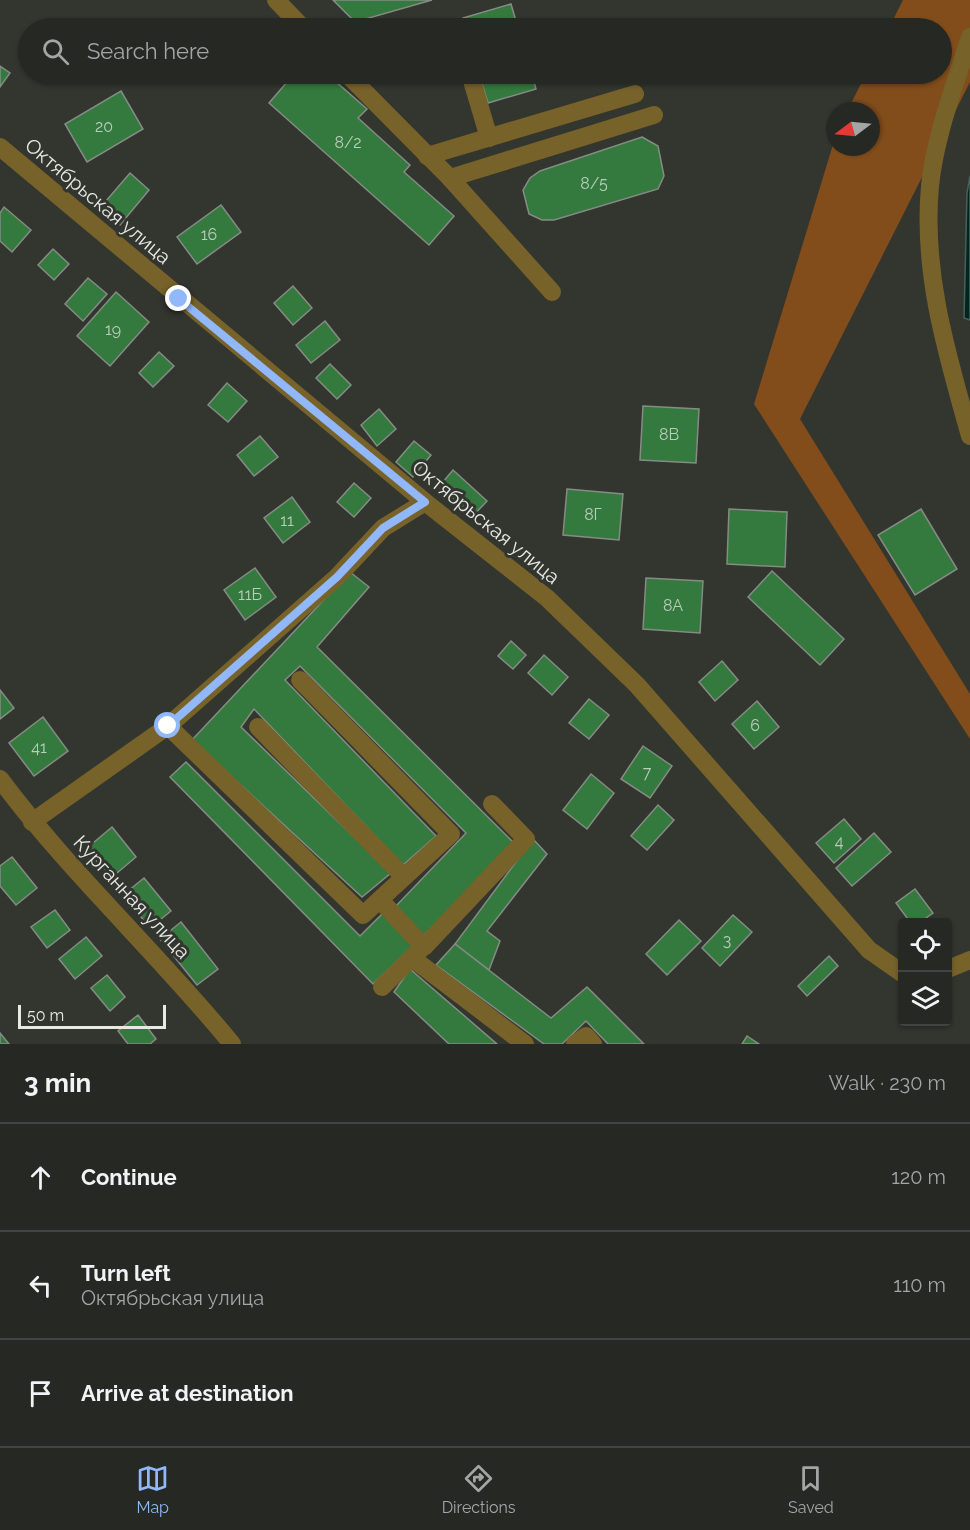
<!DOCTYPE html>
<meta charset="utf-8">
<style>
:root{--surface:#262823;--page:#323430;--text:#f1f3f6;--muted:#a4a6a6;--line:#424441;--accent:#91b8fd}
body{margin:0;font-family:Raleway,sans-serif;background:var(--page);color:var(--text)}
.controls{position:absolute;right:18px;bottom:18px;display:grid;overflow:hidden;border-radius:6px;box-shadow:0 2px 4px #0004}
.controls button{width:54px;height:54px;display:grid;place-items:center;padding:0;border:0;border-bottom:2px solid var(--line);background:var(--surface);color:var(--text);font:30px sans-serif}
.compass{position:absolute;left:826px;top:102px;width:54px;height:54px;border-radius:50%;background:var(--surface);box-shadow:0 2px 4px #0004;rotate:254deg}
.scale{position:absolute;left:18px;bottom:15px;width:148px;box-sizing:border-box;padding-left:6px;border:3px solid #e8e9e5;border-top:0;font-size:16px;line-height:21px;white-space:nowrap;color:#e8e9e5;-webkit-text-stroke:4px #33352f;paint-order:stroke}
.stop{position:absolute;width:18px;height:18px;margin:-14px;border:4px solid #91b8fd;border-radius:50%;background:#fff}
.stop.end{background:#91b8fd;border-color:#fff;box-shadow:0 2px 6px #0008}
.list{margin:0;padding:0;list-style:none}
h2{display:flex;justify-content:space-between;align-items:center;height:78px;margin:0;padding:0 24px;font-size:26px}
h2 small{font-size:20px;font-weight:400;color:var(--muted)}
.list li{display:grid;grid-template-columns:39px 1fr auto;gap:18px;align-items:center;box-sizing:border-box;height:108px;padding:0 24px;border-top:2px solid var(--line)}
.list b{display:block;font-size:22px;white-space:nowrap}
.list p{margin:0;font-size:20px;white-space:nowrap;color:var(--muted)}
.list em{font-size:20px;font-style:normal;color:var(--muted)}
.icon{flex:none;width:33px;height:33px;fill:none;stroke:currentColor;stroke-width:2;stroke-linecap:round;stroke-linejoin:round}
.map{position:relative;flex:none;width:970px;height:1044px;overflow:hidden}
.search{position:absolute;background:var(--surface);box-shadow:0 2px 4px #0004;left:18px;right:18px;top:18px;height:66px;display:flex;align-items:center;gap:15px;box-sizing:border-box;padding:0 21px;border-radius:33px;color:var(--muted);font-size:22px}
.sheet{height:402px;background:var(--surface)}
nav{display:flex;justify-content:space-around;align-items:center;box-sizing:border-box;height:84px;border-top:2px solid var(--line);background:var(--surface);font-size:16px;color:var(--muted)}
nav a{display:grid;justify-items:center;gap:3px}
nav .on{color:var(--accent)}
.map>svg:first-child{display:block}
.green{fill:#824d1b}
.water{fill:#00271f;stroke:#46615a;stroke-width:1.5}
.building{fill:#34793d;stroke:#868b86;stroke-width:1.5}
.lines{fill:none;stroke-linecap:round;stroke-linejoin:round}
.minor{stroke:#77622a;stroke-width:18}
.route{stroke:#91b8fd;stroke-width:8}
.labels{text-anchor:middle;stroke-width:6;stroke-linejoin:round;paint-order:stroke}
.number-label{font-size:16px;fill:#bbcdbb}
.street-label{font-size:20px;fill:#e8e9e5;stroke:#33352f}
</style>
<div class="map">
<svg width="970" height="1044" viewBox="0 0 970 1044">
<rect width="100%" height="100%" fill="#33352f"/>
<path class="green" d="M903,0H970V82L800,419L970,694V739L754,404L835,138V147H871V111H847L866,74H942V28H889Z"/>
<path class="water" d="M970,176V320L964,318L967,193Z"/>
<g class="building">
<path d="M333,0H432L355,22Z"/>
<path d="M511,4L518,28H466L463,18Z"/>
<path d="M0,66L10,73L0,87Z"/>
<path d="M294,74H327L367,109L358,118L410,165L404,172L454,216L429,245L269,103Z"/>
<path d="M479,74H532L536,89L488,103Z"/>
<path d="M121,91L143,129L87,162L65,124Z"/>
<path d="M642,137L658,146L664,176L658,189L554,220H542L529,214L523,190L530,178L540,171Z"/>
<path d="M130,173L149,190L120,225L100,208Z"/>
<path d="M221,205L241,232L197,264L177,237Z"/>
<path d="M4,207L31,230L12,252L0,241V213Z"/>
<path d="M53,249L69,264L54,280L38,265Z"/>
<path d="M88,278L107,294L83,321L65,304Z"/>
<path d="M293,286L312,308L293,325L274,303Z"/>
<path d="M116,292L149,322L110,366L77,336Z"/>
<path d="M325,321L340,340L311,363L296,345Z"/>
<path d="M159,352L174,366L153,387L139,373Z"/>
<path d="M330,364L351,385L337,399L316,378Z"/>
<path d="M227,383L247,401L228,422L208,405Z"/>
<path d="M643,406L699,409L696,463L640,460Z"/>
<path d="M379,409L396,429L377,446L361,425Z"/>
<path d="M260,436L278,457L254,476L237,455Z"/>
<path d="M414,441L431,455L413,477L396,462Z"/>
<path d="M453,470L487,501L470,519L437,489Z"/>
<path d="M354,483L371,498L354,517L337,502Z"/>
<path d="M567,489L623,494L619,540L563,535Z"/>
<path d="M292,497L310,522L283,543L264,518Z"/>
<path d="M729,509L787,512L785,567L727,564Z"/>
<path d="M921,509L957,569L915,595L878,535Z"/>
<path d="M255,568L276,597L245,620L224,590Z"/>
<path d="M772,571L844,639L820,665L748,597Z"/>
<path d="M350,572L369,587L317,647L515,844L422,937L395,907L466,833L300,666L285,680L436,836L403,865L254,709L241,727L391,873L362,897L192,740Z"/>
<path d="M646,578L703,581L700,633L643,629Z"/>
<path d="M511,641L526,655L513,669L498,656Z"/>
<path d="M544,655L568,677L552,695L528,673Z"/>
<path d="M722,661L738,680L715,701L699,682Z"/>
<path d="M0,690L14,708L0,719Z"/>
<path d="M589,699L609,715L589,739L569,723Z"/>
<path d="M757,701L779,727L754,749L732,724Z"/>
<path d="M43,717L68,751L34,776L9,743Z"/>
<path d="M643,746L672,766L650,798L621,779Z"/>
<path d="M186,762L360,936L385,911L415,944L373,984L170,777Z"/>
<path d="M591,774L614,793L587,829L563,810Z"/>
<path d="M658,805L674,820L647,850L631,836Z"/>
<path d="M844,819L861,839L834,863L816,843Z"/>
<path d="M112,827L136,857L111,878L86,849Z"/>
<path d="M874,833L891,852L852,886L836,868Z"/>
<path d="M533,839L547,854L487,931L500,941L489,970L455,944Z"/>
<path d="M12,857L37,888L16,905L0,886V866Z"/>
<path d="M144,878L171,911L150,928L123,895Z"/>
<path d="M915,889L933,913L920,922H910L896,903Z"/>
<path d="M55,910L70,930L47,948L31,927Z"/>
<path d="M733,915L752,932L720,966L702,948Z"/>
<path d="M679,920L701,941L667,975L646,954Z"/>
<path d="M181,922L218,969L197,985L160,939Z"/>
<path d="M86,937L102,956L75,979L59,959Z"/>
<path d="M455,944L551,1018L587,987L644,1044H608L586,1021L562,1044H544L436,965Z"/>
<path d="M829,956L838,966L807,996L798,986Z"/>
<path d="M410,969L497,1044H449L394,992Z"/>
<path d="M107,975L125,997L110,1011L91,988Z"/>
<path d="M138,1015L156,1039L150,1044H128L118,1031Z"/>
<path d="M0,1033L9,1044H0Z"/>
<path d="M747,1036L759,1044H742Z"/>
</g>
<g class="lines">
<g class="minor">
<path d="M276,0L303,28"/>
<path d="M970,37C955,85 935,136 930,186C922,273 947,354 970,436"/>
<path d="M347,74L450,178L552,292"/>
<path d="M470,74L489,138"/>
<path d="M0,147L425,502L547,598L637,685L869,950L902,973"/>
<path d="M427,156L635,94"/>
<path d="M450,178L654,115"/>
<path d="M168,726L363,915L451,834L300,680"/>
<path d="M258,727L404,877"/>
<path d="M0,779C70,873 158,953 232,1044"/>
<path d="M32,822L168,726L337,577L383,528L425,502"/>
<path d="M380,900L424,947L526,839L492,804"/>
<path d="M412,958L525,1044"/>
<path d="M948,969L970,960"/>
<path d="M382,987L420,950"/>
<path d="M575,1044L586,1036L593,1044"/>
</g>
</g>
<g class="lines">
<path class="route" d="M168,726L337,577L383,528L425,502L179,299"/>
</g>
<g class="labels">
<g class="number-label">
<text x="104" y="132">20</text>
<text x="348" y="148">8/2</text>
<text x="594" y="189">8/5</text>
<text x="209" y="240">16</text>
<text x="113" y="335">19</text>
<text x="669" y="440">8В</text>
<text x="593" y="520">8Г</text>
<text x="287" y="526">11</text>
<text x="250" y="600">11Б</text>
<text x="673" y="611">8А</text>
<text x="755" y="731">6</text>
<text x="39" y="753">41</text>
<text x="647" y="778">7</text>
<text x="839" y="847">4</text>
<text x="727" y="946">3</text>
</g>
<g class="street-label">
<text transform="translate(98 201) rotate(40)" y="7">Октябрьская улица</text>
<text transform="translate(486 522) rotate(39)" y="7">Октябрьская улица</text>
<text transform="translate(132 897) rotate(47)" y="7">Курганная улица</text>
</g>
</g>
</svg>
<div class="controls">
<button><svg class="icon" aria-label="locate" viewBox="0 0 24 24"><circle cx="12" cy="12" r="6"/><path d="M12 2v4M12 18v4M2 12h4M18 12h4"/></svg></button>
<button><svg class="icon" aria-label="layers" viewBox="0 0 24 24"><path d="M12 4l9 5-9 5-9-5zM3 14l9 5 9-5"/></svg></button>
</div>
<svg class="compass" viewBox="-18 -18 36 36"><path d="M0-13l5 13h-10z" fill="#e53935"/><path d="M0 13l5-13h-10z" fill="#a4a6a6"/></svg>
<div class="scale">50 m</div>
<div class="stop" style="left:168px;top:726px"></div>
<div class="stop end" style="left:179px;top:299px"></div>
<div class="search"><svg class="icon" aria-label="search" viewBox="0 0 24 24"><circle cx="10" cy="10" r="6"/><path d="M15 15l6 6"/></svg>Search here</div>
</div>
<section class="sheet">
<h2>3 min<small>Walk · 230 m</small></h2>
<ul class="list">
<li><svg class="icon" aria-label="ahead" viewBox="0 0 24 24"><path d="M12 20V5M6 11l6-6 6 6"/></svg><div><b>Continue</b></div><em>120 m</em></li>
<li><svg class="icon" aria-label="left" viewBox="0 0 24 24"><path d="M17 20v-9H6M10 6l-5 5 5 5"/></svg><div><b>Turn left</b><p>Октябрьская улица</p></div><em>110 m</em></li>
<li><svg class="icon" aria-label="arrive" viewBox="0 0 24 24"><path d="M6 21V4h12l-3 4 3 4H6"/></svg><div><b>Arrive at destination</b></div></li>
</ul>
</section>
<nav>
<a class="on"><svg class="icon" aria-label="map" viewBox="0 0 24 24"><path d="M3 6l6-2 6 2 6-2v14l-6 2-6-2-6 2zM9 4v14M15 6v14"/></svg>Map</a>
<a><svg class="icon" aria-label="directions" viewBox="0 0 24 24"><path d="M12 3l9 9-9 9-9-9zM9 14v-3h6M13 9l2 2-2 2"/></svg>Directions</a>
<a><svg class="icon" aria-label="saved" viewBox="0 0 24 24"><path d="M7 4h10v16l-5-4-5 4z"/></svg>Saved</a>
</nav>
